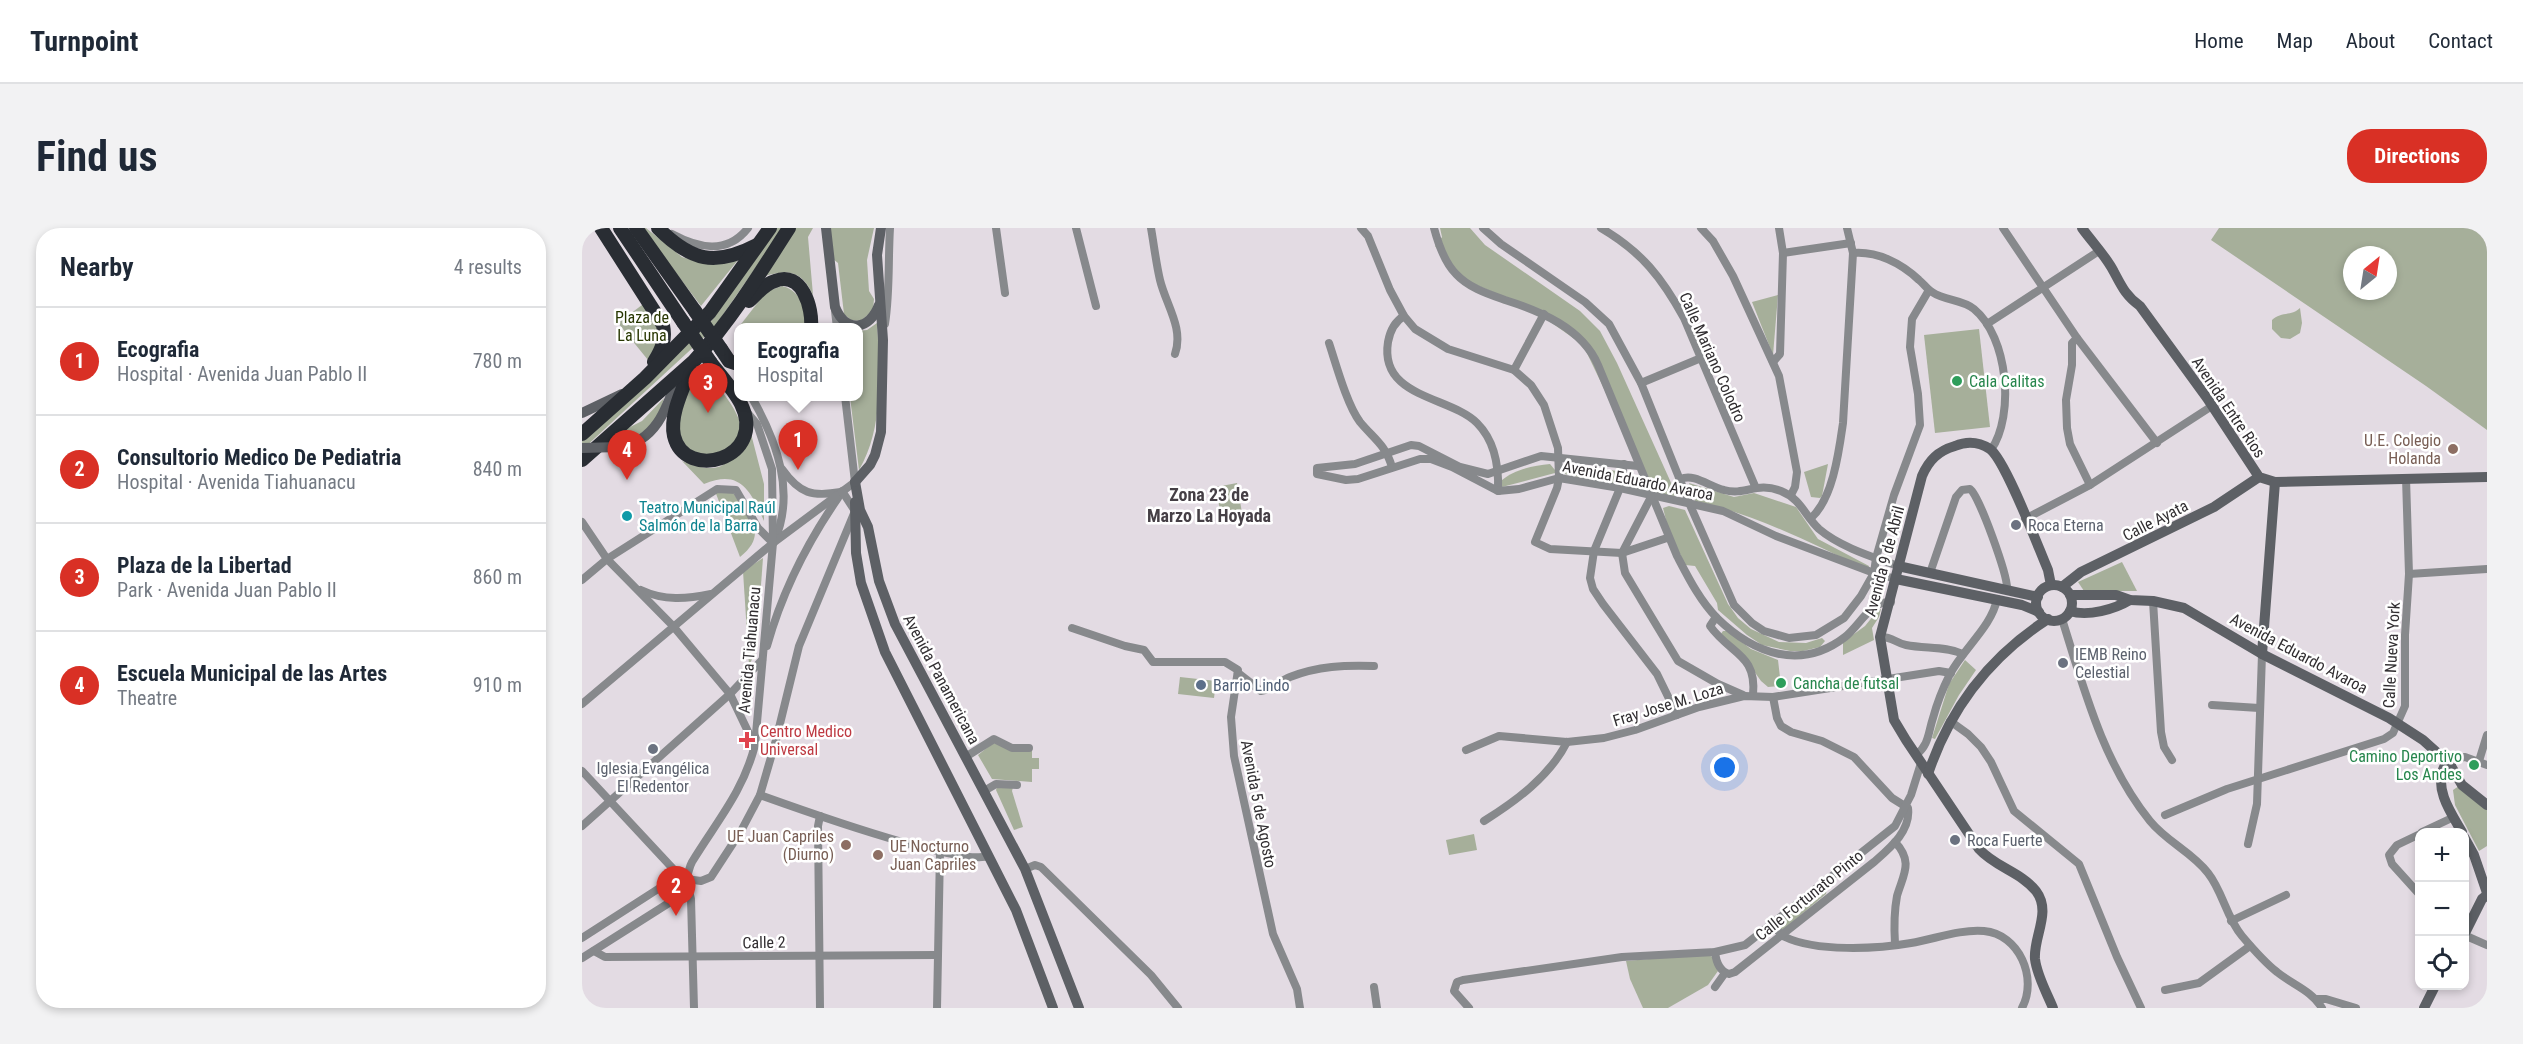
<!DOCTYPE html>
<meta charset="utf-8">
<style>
:root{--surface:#fff;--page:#f2f2f3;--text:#1f2937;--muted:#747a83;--line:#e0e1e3;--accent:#d93025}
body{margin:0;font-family:"Roboto Condensed",sans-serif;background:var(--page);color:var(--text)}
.controls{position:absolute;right:18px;bottom:18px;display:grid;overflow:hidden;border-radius:12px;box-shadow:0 3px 9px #0003}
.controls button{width:54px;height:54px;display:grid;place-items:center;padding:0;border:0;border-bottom:2px solid var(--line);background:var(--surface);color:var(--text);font:30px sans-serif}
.compass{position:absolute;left:1761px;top:18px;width:54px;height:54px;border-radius:50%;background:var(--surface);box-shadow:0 3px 9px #0003;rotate:30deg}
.you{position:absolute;left:1143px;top:540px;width:21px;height:21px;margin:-15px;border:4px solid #fff;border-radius:50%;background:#1a73e8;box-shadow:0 0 0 9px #1a73e833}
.badge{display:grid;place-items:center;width:39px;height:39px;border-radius:50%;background:var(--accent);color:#fff;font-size:20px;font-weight:700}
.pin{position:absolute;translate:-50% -50px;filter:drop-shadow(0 2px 3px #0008)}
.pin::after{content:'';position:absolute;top:32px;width:21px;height:18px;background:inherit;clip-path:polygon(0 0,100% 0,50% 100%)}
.popup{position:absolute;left:152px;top:95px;width:129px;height:78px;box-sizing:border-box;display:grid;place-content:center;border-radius:12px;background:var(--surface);filter:drop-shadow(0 2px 4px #0005);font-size:20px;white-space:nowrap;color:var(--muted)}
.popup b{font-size:22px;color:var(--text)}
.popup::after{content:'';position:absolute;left:50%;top:100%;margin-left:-12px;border:12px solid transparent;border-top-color:var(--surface)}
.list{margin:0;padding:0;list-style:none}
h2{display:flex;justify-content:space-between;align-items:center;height:78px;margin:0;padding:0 24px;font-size:26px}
h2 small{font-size:20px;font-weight:400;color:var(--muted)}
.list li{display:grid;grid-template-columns:39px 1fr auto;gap:18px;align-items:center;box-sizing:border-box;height:108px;padding:0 24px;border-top:2px solid var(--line)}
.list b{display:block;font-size:22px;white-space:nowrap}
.list p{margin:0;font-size:20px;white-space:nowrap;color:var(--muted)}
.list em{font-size:20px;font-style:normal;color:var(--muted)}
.icon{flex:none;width:33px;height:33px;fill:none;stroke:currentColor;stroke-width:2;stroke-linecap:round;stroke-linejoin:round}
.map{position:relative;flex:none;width:1905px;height:780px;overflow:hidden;border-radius:24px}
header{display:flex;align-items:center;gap:36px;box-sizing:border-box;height:84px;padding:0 30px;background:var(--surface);border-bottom:2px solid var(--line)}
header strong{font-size:28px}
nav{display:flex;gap:33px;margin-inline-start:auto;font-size:21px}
.intro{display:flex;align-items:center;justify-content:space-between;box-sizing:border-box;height:144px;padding:0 36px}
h1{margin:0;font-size:42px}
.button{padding:15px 27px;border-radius:24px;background:var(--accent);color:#fff;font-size:21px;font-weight:700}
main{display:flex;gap:36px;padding:0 36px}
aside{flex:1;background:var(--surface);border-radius:24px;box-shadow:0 3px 9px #0003}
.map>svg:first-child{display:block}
.green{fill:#a6af9a;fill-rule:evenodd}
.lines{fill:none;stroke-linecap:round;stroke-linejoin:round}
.street{stroke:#87898c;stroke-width:8}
.secondary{stroke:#5d6065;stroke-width:10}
.highway{stroke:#292d33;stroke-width:14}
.secondary-bridge{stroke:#5d6065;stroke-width:10}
.highway-bridge{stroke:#292d33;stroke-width:14}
.leisure-dot{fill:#2e9e5b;stroke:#fff;stroke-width:2}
.education-dot{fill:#8d6e63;stroke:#fff;stroke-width:2}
.culture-dot{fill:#0f9aa8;stroke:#fff;stroke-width:2}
.worship-dot{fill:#6b7280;stroke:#fff;stroke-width:2}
.service-dot{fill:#5c6f8a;stroke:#fff;stroke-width:2}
.health-dot{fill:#e0444e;stroke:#fff;stroke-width:2}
.labels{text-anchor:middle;stroke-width:5;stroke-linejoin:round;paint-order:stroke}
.park-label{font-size:16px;fill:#283702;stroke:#fff}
.street-label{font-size:16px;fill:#312e31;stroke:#fff}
.leisure-label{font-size:16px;fill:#27864d;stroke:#fff;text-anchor:start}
.education-label{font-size:16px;fill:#785e54;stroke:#fff;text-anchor:end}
.culture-label{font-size:16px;fill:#0d838f;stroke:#fff;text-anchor:start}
.worship-label{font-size:16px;fill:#5b616d;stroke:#fff;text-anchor:start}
.service-label{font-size:16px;fill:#4e5e75;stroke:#fff;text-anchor:start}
.health-label{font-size:16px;fill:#be3a42;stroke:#fff;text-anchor:start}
.neighbourhood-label{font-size:18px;font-weight:bold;fill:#453f45;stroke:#fff}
</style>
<header>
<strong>Turnpoint</strong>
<nav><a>Home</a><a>Map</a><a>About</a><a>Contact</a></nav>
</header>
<div class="intro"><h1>Find us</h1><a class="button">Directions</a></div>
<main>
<aside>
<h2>Nearby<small>4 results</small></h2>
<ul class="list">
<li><span class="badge">1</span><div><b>Ecografia</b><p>Hospital · Avenida Juan Pablo II</p></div><em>780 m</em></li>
<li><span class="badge">2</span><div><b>Consultorio Medico De Pediatria</b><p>Hospital · Avenida Tiahuanacu</p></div><em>840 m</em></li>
<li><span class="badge">3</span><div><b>Plaza de la Libertad</b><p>Park · Avenida Juan Pablo II</p></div><em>860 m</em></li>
<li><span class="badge">4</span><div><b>Escuela Municipal de las Artes</b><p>Theatre</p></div><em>910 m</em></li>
</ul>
</aside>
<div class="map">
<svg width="1905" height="780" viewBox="0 0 1905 780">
<rect width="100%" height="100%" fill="#e3dbe3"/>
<g class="green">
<path d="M60,0H64L100,29L119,35L156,32L119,78Z"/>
<path d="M194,0H201L131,101L0,222V213L128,95Z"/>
<path d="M214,0H231L226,9L231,67C220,43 207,41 183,48Z"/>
<path d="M247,0H292L285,32L287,63L292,71L291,82L279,93L269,92L262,86L256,35L251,31Z"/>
<path d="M858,0H888L903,17L998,83L1018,103L1035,135L1095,268L1073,267L1001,117L950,81L874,48L853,18L860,9Z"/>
<path d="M1637,0H1905V202L1844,158L1629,12ZM1770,27H1806V63H1770Z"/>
<path d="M200,58C218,62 225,81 223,99L156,100L184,64Z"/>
<path d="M1196,67L1191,127L1170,74Z"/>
<path d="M64,74L79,107L66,132L36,95Z"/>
<path d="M1718,80L1720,95L1718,105L1708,111L1699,110L1690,101V92C1698,84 1710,88 1718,80Z"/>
<path d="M295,95C298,143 302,200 277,242L268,169L276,168V103L285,102Z"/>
<path d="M1397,101L1408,199L1353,205L1342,107Z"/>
<path d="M123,142C133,156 148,171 155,187C177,231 80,251 99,184C105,162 107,158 123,142Z"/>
<path d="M82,170C75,201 55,212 26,215L42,202L60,193Z"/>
<path d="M167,198L182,256V293C169,264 159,240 122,256L100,233C144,251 150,233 167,198Z"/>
<path d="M968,236L973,242V245L920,259L919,253C932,241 951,238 968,236Z"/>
<path d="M1246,236L1240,268L1238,270L1229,269L1222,244Z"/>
<path d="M981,237L1036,243L1038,247L1035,255L1030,256L982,246L979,244Z"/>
<path d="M655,255L661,291L640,295L634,259Z"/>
<path d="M1107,255L1152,269L1172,265L1214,279L1236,311L1287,338L1286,342C1231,316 1173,286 1113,273Z"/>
<path d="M133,263H150C166,289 188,305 158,329Z"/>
<path d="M1087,278L1103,282L1146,376L1156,390L1169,401L1197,414L1224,415L1240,410L1243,413L1238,419L1221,423H1208L1180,417L1165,407L1136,382L1135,375L1113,338L1103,337L1086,300L1081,280Z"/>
<path d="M181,330L174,424L167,437L161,343Z"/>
<path d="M1540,334L1555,363H1502L1496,354Z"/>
<path d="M1299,381L1297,389L1290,400L1292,412L1261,427V414L1283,398L1296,382Z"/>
<path d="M1141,403H1145L1169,421L1196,432L1199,458L1186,459L1179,453L1164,432L1138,407Z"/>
<path d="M1383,432L1394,442L1377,467L1353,511L1350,510L1367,456Z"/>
<path d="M598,449L634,453L632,470L596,466Z"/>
<path d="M411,515L450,522V530H457V541H450V554L410,551L396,527Z"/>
<path d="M1877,558L1905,579V618L1897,623L1873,577L1871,562Z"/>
<path d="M415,559H431L430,563L441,599L432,602L414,562Z"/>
<path d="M892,606L895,622L867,627L864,612Z"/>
<path d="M1242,658L1245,660L1244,666L1201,702L1198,701L1196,696L1197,694Z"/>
<path d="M1125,726L1132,730L1136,743L1126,757L1086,780H1061L1048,751L1044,733Z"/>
</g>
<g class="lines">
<g class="street">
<path d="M414,0L423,65"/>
<path d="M494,0L514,78"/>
<path d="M569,0C572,17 574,35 578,52C584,77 602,100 593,126"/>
<path d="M779,0L786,8L808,62L822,88L833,101L866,121L932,142L949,157L962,177L976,220L977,250L975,260L953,314L968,321L1040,325L1085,310"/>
<path d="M852,0C856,15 863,35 874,46C887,60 906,66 923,72C958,83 1000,100 1016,137L1095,328C1106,349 1118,373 1135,390C1172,426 1219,443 1263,409C1278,397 1289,372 1309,374"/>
<path d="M901,0L919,16L1003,74L1027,96L1059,155L1108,277L1152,377L1170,395L1182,403L1207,410L1234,407L1262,390L1279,368L1292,345L1294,330L1312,267L1338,197L1336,166L1328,119L1330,91L1347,62"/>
<path d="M1019,0C1060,24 1080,50 1102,90L1173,258"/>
<path d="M1119,0L1131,13L1151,48L1197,148L1215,244L1213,259L1209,267"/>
<path d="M1421,0L1495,110L1575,215"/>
<path d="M90,6C116,20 145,27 166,0"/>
<path d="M1201,25L1269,15"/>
<path d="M1271,25C1295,23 1319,35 1337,52C1342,56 1345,61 1350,64C1363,73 1380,71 1392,81C1426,109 1433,187 1409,222"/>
<path d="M253,83L255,100"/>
<path d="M822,88C812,94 808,103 806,114C797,170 868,168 895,195C913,213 917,239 916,263"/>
<path d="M303,96C308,64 306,32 308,0"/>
<path d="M1405,96L1517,23"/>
<path d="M1495,110L1490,115V137L1484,172L1485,200L1488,216L1508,257"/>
<path d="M747,115C754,136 765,177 778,194C792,211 803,216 810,239"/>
<path d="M1191,134L1198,126L1201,25L1197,0"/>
<path d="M932,142L962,86"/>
<path d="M1059,155L1119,130"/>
<path d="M169,168C195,213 214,265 192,314"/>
<path d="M1042,236L1038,260L1012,323L1008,350L1011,361L1021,376L1075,446L1095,487"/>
<path d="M1056,238L959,228L906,246L878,239L837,218L829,217L773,236L735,240V246L764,252L776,251L838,231H849L870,239L916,263L937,261L977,250L1038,260L1141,283L1194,308L1292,345L1314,351"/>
<path d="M200,241C218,266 230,269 259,264"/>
<path d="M1099,251C1112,245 1128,259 1142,262C1164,268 1174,253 1199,263C1219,271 1223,288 1237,301C1258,319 1291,329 1316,338"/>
<path d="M1069,269L1040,325L1043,345L1096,433L1136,456L1161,467"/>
<path d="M1229,290C1251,271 1257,223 1261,195L1271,25L1265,0"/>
<path d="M1443,291L1508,257L1630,178"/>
<path d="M0,294L25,331L91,398L148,466L172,516"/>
<path d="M1348,345L1374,269L1380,262L1388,261C1397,267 1426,348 1425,361"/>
<path d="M1827,346L1905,341"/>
<path d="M0,352L25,331L135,261L154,262L176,300L191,315"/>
<path d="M59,362C82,373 105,371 129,366"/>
<path d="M1571,373L1579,504L1582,519L1590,532"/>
<path d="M1134,389L1128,398C1149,427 1175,426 1171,467"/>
<path d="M1480,391C1502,461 1521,535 1568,593C1585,614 1610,624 1626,645C1641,664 1644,689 1660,708C1671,721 1682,734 1695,744C1711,757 1729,762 1740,780"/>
<path d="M490,400L543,418L562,422L571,434H643L656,442L649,489L652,528L691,706L715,761L718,780"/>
<path d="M1298,409C1309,408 1314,415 1324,417C1343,421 1364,418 1381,426"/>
<path d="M185,418C200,364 225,315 256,270"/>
<path d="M656,445L679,463C689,462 698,453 708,449C736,438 763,437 792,438"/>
<path d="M0,476L191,315L273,254L263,168"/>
<path d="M1630,477L1677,480"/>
<path d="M1368,493L1386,506L1399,519L1409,534L1432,583L1497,636L1535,729L1559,780"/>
<path d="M884,522L917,508L985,514L1022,510L1053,502L1117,479L1162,468L1191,469L1357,443L1369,445"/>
<path d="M1334,527C1347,517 1346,505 1351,490C1355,475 1361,460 1368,446C1382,420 1410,398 1415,371"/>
<path d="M385,528L412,511L430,520H447"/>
<path d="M1870,531L1883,529L1905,537"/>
<path d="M1897,533L1905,507"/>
<path d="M0,543L95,645L104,651"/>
<path d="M402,563L414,556L435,557"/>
<path d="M178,567C217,581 376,638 407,628"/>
<path d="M1583,587L1645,561L1802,511L1811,505L1823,478V407L1827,346L1824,250"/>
<path d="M902,593C934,573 968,548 985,514"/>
<path d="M0,598L148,466L180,432"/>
<path d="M1840,604L1872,589"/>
<path d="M1838,606L1815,617L1807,627L1810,636L1838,667"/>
<path d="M1666,616L1675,576L1680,426"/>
<path d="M443,641L453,637L459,639L569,747L596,780"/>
<path d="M104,651L119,653L129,649L159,603L178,567L194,512L217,418L273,283L260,263"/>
<path d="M104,651L109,671L112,780"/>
<path d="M1649,693L1704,667"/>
<path d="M1190,696C1194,701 1198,706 1203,709C1234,724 1295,721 1329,715C1353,711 1378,701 1402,703C1437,706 1456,750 1440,780"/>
<path d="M1882,707L1905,717"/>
<path d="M0,710L90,652L100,654C107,650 106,641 110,634C135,593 161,564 173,517L191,315L190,241L175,196L164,183"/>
<path d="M1313,716C1312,700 1312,684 1315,668C1321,647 1332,634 1313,614"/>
<path d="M12,723L23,729L354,727"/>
<path d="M1133,724C1134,733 1137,743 1147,746L1153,744L1292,634C1308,620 1329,603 1326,580L1310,570L1272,529L1240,513L1209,504L1199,498L1195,490L1191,469"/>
<path d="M0,730L90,673L99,663L100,654"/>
<path d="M792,759L795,780"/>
<path d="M1133,759L1143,745"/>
<path d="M1583,762L1617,755L1668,718"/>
<path d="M1735,771H1744L1774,780"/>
<path d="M238,780L236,598L238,588"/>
<path d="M355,780L358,623"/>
<path d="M887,780L872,763L875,754L881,752L1040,729L1133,724L1163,717L1313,598L1329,567L1339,535"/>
</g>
<g class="secondary">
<path d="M244,0L253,79C264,106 288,102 297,77"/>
<path d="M1500,0C1510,14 1524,28 1532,44C1540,59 1544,68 1558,78L1625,170L1677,249L1693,254L1905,249"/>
<path d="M0,185L40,166"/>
<path d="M37,219C74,214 85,180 96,148"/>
<path d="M273,254L278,282L286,299L297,353L313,396L443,641L497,780"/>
<path d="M273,254L288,237L293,227L299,204L301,112L295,27L299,0"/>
<path d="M273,274L274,325L279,355L303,424L434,682L471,780"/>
<path d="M1316,338L1456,369"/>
<path d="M1314,351L1440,377L1457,384"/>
<path d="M1469,357L1466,342C1456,319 1424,233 1408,221C1397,214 1385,213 1373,218C1356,223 1347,232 1340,248L1298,409L1312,492L1324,512L1397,621C1413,639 1439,644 1454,663C1470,684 1451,709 1453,731C1455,748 1465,765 1471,780"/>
<circle cx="1472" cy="375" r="18"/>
<path d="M1480,359L1499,344L1632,279L1677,249"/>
<path d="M1488,367H1534L1548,372L1571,373L1602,380L1680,426L1807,490L1841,512L1861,530"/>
<path d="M1488,383C1506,389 1533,381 1548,372"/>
<path d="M1680,426L1693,254"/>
<path d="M1861,530H1869V538L1880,557L1905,577"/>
<path d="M1862,539C1852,561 1869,585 1880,604"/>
<path d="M1346,546C1368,480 1407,429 1466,391"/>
<path d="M1882,609L1892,627L1905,665"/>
<path d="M1882,707L1900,671L1905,667"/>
<path d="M1842,780L1853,758"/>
</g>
<g class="highway">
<path d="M19,0L81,97C84,112 80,121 72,134"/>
<path d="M38,0L101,94"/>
<path d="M54,0L113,83"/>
<path d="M76,0C109,33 133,39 175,17"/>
<path d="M167,73C175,66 182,56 193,53C220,42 231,80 229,100"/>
<path d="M139,121L147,133L156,136"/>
<path d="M110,137C103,157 87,186 92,208C103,254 186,231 159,176C152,162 139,148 129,135"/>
<path d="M0,206L63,150L128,84L188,0"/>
<path d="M0,232L112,133C149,92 177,47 207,0"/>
</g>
<path class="secondary-bridge" d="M0,220L37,219"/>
<g class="highway-bridge">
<path d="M113,83L139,121"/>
<path d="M101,94L129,135"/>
</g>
</g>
<g class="leisure-dot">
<circle cx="1375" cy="153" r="6"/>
<circle cx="1199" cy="455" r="6"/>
<circle cx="1892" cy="537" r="6"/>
</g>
<g class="education-dot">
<circle cx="1871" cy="221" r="6"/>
<circle cx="264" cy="617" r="6"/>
<circle cx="296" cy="627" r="6"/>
</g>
<circle class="culture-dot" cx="45" cy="288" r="6"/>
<g class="worship-dot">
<circle cx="1434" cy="297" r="6"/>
<circle cx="1481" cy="435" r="6"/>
<circle cx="71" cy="521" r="6"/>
<circle cx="1373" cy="612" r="6"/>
</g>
<circle class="service-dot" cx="619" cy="457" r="6"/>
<path class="health-dot" d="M162 503h6v6h6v6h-6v6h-6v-6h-6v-6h6z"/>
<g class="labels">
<g class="park-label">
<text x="60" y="95">Plaza de<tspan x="60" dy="18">La Luna</tspan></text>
</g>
<g class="street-label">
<text transform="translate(1131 129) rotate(66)" y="6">Calle Mariano Colodro</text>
<text transform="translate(1647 179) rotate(56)" y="6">Avenida Entre Rios</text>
<text transform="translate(1056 252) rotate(11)" y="6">Avenida Eduardo Avaroa</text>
<text transform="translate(1573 292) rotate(-27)" y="6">Calle Ayata</text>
<text transform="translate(1302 333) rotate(-75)" y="6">Avenida 9 de Abril</text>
<text transform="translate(167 422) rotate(-85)" y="6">Avenida Tiahuanacu</text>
<text transform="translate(1717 425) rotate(28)" y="6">Avenida Eduardo Avaroa</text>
<text transform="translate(1809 427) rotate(-87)" y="6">Calle Nueva York</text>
<text transform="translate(360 451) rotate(62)" y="6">Avenida Panamericana</text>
<text transform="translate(1086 476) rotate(-17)" y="6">Fray Jose M. Loza</text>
<text transform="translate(677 576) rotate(79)" y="6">Avenida 5 de Agosto</text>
<text transform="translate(1227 667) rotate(-39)" y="6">Calle Fortunato Pinto</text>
<text transform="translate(182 714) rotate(-1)" y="6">Calle 2</text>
</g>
<g class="leisure-label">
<text x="1387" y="159">Cala Calitas</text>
<text x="1211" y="461">Cancha de futsal</text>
<text x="1880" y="534" text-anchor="end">Camino Deportivo<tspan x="1880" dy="18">Los Andes</tspan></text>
</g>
<g class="education-label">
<text x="1859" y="218">U.E. Colegio<tspan x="1859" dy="18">Holanda</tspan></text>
<text x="252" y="614">UE Juan Capriles<tspan x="252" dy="18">(Diurno)</tspan></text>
<text x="308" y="624" text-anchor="start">UE Nocturno<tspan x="308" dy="18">Juan Capriles</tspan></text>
</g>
<g class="culture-label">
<text x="57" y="285">Teatro Municipal Raúl<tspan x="57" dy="18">Salmón de la Barra</tspan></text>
</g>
<g class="worship-label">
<text x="1446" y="303">Roca Eterna</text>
<text x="1493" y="432">IEMB Reino<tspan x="1493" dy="18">Celestial</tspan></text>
<text x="71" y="546" text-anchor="middle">Iglesia Evangélica<tspan x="71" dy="18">El Redentor</tspan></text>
<text x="1385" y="618">Roca Fuerte</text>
</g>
<g class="service-label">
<text x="631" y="463">Barrio Lindo</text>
</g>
<g class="health-label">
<text x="178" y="509">Centro Medico<tspan x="178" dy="18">Universal</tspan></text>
</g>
<g class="neighbourhood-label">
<text x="627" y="273">Zona 23 de<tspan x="627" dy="21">Marzo La Hoyada</tspan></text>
</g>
</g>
</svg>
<div class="controls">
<button>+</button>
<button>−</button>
<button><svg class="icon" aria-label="locate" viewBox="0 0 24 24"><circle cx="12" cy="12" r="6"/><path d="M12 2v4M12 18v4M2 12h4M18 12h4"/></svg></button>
</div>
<svg class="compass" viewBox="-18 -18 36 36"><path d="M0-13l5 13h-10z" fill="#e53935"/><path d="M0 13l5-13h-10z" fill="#747a83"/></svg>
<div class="you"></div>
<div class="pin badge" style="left:216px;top:242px">1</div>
<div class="popup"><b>Ecografia</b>Hospital</div>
<div class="pin badge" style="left:94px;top:688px">2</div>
<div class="pin badge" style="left:126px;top:185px">3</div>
<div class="pin badge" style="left:45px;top:252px">4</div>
</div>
</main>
